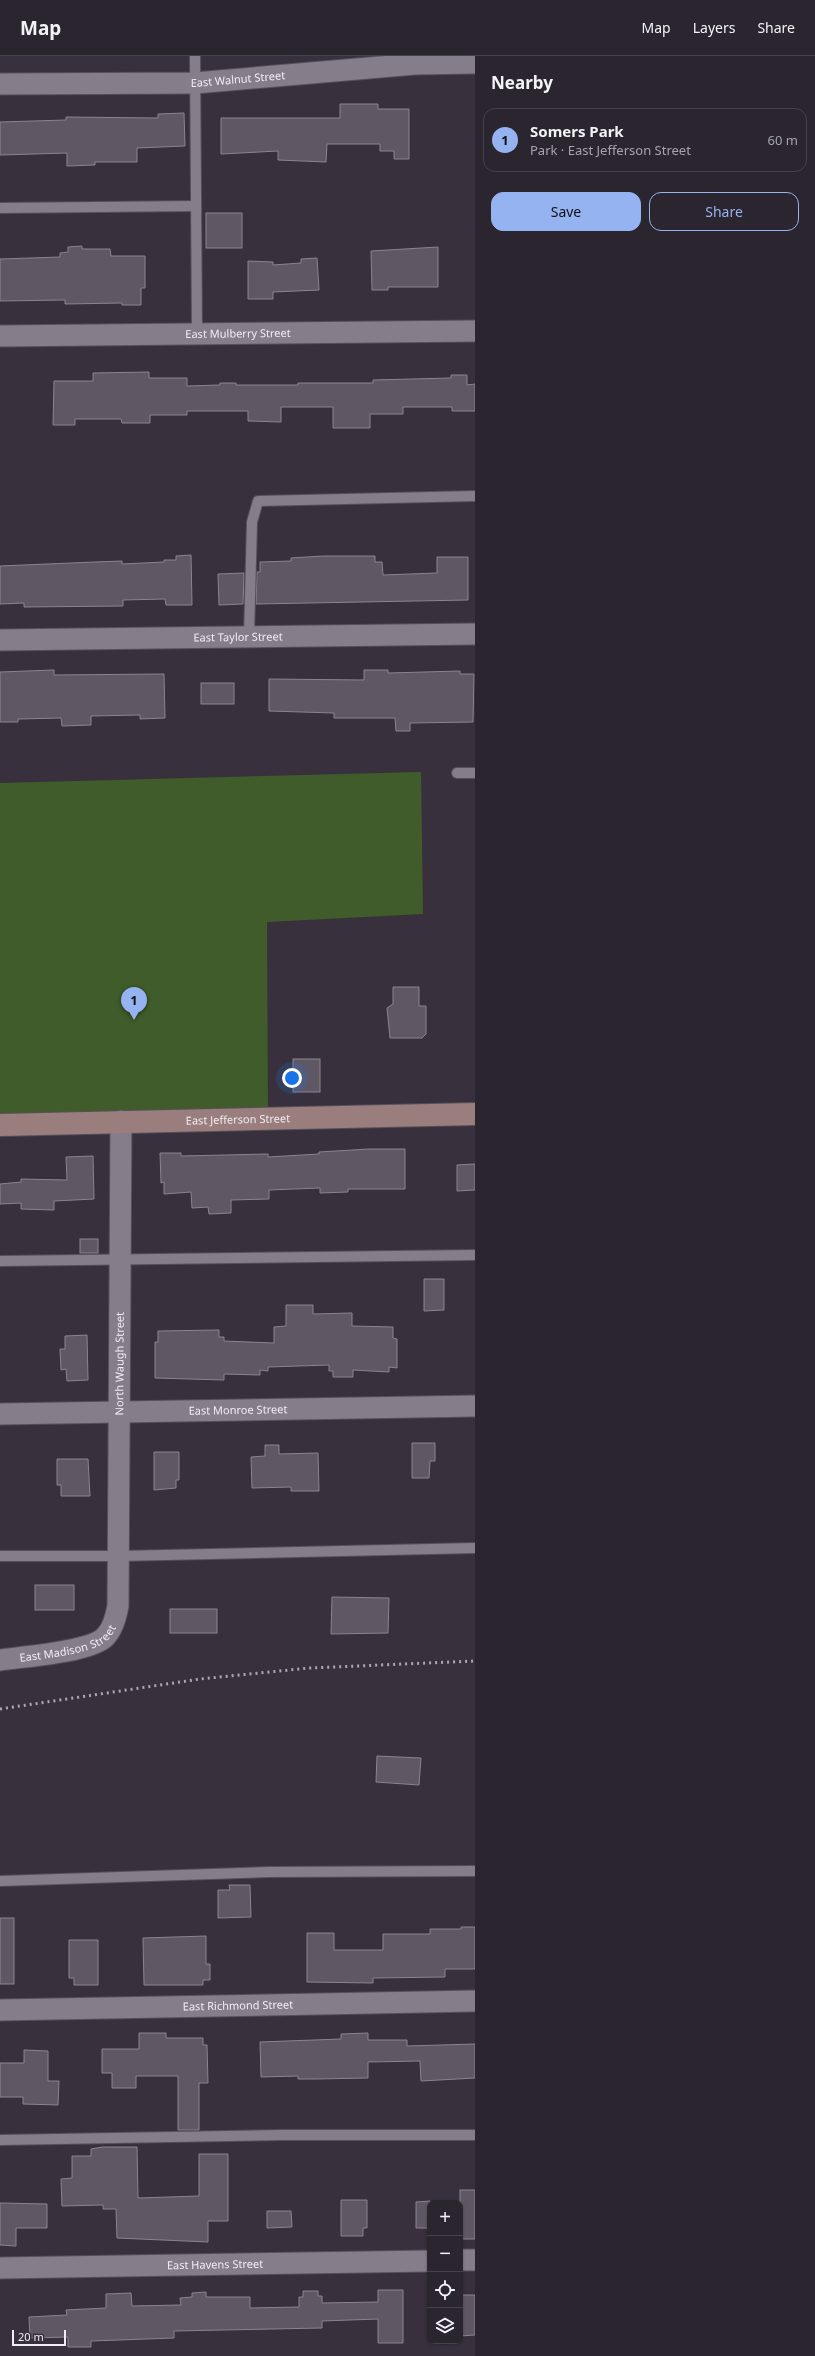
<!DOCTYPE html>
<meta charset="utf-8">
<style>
:root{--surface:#2a252e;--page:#36313a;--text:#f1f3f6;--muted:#a5a5aa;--line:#46424a;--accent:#95b2f1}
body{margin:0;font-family:"Noto Sans",sans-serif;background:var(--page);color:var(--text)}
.controls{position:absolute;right:12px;bottom:12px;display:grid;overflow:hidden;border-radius:8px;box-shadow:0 1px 3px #0004}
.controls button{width:36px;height:36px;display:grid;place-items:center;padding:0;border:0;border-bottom:1px solid var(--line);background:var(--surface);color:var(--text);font:20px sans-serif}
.scale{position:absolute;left:12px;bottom:10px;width:54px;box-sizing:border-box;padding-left:4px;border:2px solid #f1edf4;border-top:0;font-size:11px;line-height:14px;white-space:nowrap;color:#f1edf4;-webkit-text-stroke:3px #38313d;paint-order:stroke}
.you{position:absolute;left:292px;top:1022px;width:14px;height:14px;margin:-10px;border:3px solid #fff;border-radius:50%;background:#1a73e8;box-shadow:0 0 0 6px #1a73e833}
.badge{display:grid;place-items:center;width:26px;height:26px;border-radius:50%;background:var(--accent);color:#111;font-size:13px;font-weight:700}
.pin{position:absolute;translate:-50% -33px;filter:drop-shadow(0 1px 2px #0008)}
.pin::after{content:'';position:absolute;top:21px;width:14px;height:12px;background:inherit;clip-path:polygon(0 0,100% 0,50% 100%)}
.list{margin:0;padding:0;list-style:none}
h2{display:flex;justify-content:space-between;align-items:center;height:52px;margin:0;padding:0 16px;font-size:17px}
h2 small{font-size:13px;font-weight:400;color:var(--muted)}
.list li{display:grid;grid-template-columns:26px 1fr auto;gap:12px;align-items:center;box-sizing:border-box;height:64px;margin:0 8px 8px;padding:0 8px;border:1px solid var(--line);border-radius:12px}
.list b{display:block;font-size:15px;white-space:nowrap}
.list p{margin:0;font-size:13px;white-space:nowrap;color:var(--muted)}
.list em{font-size:13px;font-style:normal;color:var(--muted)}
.actions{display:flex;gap:8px;padding:12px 16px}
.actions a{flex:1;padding:9px 0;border:1px solid var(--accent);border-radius:12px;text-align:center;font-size:14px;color:var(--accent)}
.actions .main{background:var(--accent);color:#111}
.icon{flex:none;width:22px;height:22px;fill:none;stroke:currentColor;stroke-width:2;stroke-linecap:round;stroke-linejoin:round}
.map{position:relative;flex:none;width:475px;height:2300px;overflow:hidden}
header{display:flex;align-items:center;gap:24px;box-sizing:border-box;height:56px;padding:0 20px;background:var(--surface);border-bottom:1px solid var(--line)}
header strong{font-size:19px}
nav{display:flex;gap:22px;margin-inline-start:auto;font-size:14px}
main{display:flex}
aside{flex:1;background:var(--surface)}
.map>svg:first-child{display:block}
.green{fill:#405c2b}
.building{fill:#5f5864;stroke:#8c8391}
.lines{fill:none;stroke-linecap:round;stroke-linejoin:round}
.lane-casing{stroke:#56505a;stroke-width:12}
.street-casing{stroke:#56505a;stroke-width:23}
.secondary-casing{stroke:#56505a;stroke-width:24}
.lane{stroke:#857d8a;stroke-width:10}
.street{stroke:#857d8a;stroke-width:21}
.secondary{stroke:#997e7d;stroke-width:22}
.rail{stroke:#aca7b0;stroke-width:3;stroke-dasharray:2 4;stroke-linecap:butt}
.labels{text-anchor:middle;stroke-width:3;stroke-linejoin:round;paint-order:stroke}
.street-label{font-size:11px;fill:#f1edf4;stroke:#38313d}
</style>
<header>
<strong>Map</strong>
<nav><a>Map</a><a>Layers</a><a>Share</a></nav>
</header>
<main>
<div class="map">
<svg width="475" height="2300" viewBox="0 0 475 2300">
<rect width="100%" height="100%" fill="#38313d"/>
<path class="green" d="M421,716L423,858L267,866L268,1061L0,1069V727Z"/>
<g class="building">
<path d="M340,48H378V53H409V103H394V95H380V88H327L326,106L278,104V95L221,98V62H340Z"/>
<path d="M184,57L185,90L137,92V106H95V109L67,110V97L0,99V66L66,64V61L158,62V58Z"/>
<rect x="206" y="157" width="36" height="35"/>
<path d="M82,190V193H110L111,200H145V232H141V249H122V247L65,248V244L0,245V203L60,201V197L68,196V191Z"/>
<path d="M438,191V231H388V234H372L371,195Z"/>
<path d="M317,202L319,234L273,236V243H248V205L273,206V209L301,207V203Z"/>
<path d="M149,316V322H187V330L220,329V327H236V329H298V327H373V324L451,322V319H467V329L475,328V355H452V351H403V358H370V372H333V351H281V366L248,365V355H187V359H150V367H122L121,363H75V369H53L54,325H93V317Z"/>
<path d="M191,499L192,549H166L165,543L123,544V550L24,551V547L0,548V510L95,506L122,505V508L164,506V504H176V500Z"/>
<path d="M323,500H375V506H382L383,519L437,517V501H468V544L256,548L257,516H260V506L291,505V502Z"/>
<path d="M244,517L243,548L219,549L218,518Z"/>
<path d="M54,614V619L164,618L165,662L140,663V659L91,660V669L62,670L61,662L18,663V666H0V616Z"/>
<path d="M364,614H388V617L460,615V618H474L473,666L410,667V675H396L395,662H334V657L269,655V623L364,624Z"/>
<rect x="201" y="627" width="33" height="21"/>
<path d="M393,931H419V950H426V978L422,982H390L387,952L393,948Z"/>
<rect x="293" y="1003" width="27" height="33"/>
<path d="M369,1093H405V1133H348V1136L320,1137V1132L269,1134V1143L231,1144V1157L209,1158L208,1151L192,1152L191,1136L164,1138V1126L161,1127L160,1097H181V1100L268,1098V1101L319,1098V1096Z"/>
<path d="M93,1100L94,1143L54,1145V1154L21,1153V1147L0,1148V1128L21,1126V1123L67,1124L66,1101Z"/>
<path d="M475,1108V1134L457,1135V1109Z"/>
<rect x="80" y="1183" width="18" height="14"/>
<path d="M424,1223H444V1254L424,1255Z"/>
<path d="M286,1249H313V1258L352,1257V1270L393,1271V1282L397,1283V1312L389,1311V1316L353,1314V1321H333V1315H329V1309L268,1311V1315L260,1314V1319L224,1318V1324L155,1322V1286H158V1275L219,1274V1281H224V1285L274,1287V1271L286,1270Z"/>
<path d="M87,1279L88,1324L67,1325L66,1313L61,1314L60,1293H65V1280Z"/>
<path d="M412,1387H435V1405H430L429,1422H412Z"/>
<path d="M265,1389H279V1398L318,1397L319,1435H291V1431L252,1432L251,1401L265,1400Z"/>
<path d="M154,1396H179V1424H176V1432L154,1434Z"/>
<path d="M57,1403H88L90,1440H61V1429H57Z"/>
<rect x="35" y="1529" width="39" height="25"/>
<path d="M332,1541L389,1542L388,1577L331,1578Z"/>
<rect x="170" y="1553" width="47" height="24"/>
<path d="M377,1700L421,1702L419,1729L376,1726Z"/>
<path d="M229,1829H250L251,1861L218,1862V1834H230Z"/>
<rect x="0" y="1862" width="14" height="66"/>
<path d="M461,1871H475V1913H445V1921L373,1922V1927L307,1926V1877H334V1894H383V1878H430V1873H461Z"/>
<path d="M206,1880V1908H210V1924H203V1929H144L143,1882Z"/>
<path d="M69,1884H98V1929H74V1922H69Z"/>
<path d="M139,1977H166V1982H203V1989H207L208,2027H199V2074H178V2020H136V2032H112V2017H102V1993H139Z"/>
<path d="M368,1977V1984H407V1990L475,1988V2022L421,2025L420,2005L368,2006V2022L316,2023H298V2020L261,2021L260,1986L341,1983V1978Z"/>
<path d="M24,1994L48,1995V2025H59L58,2049L23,2048V2041H0V2007H24Z"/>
<path d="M102,2091H137L138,2142L199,2140V2098H228V2165H208V2186L117,2182L116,2153H103V2149L62,2150L61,2123L72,2122V2100H91V2093Z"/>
<rect x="460" y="2134" width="15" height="49"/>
<path d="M341,2144H367V2172H363V2180H341Z"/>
<path d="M430,2145V2172H416V2146Z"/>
<path d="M0,2147L47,2148V2172H16V2190L0,2189Z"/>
<path d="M267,2155H291L292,2171L267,2172Z"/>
<path d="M378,2234H403V2287H378V2263L322,2265V2272L174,2275V2282L91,2285V2291H68V2281L30,2282L29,2261L67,2259L66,2254L106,2252V2238L131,2237L132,2250L181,2249L180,2242L192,2241V2237L206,2236V2241H250V2252L299,2251V2241H303V2235H318V2240H322V2247L378,2246Z"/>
<path d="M460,2239H475V2279L460,2280Z"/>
</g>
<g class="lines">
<g class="lane-casing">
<g id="lane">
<path d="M195,0L197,278"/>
<path d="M0,152L196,150"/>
<path d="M249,580L252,466L258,445L475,440"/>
<path d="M457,717H475"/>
<path d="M0,1205L475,1199"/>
<path d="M0,1500H119L475,1492"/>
<path d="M0,1825L268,1816L475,1815"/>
<path d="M0,2084L282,2079H475"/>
</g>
</g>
<g class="street-casing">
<g id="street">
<path id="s1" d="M0,28L195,27L415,8L475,7"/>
<path id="s2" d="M0,280L475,275"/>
<path id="s3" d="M0,584L475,578"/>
<path id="s4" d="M0,1358L475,1350"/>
<path id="s5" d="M0,1604C23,1601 90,1596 105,1581C113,1573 116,1561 118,1550L121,1065"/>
<path id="s6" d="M0,1954L475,1945"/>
<path d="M460,2204H475"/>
<path id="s7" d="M0,2212L430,2205"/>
</g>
</g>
<g class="secondary-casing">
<g id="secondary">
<path id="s8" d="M0,1069L475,1058"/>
</g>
</g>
<use href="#lane" class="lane"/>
<use href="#street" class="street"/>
<use href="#secondary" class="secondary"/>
<path class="rail" d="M0,1653L200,1623L309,1612L475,1605"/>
</g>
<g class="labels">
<g class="street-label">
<text dy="4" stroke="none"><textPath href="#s1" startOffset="238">East Walnut Street</textPath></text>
<text dy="4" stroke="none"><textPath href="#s2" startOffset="238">East Mulberry Street</textPath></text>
<text dy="4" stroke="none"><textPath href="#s3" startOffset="238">East Taylor Street</textPath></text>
<text dy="4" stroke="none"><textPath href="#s8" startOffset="238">East Jefferson Street</textPath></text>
<text dy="4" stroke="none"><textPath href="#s5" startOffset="385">North Waugh Street</textPath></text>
<text dy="4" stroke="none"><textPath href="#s4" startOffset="238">East Monroe Street</textPath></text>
<text dy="4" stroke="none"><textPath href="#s5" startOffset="71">East Madison Street</textPath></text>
<text dy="4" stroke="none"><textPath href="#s6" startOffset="238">East Richmond Street</textPath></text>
<text dy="4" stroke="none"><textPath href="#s7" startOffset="215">East Havens Street</textPath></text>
</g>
</g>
</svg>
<div class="controls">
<button>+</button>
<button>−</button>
<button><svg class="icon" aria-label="locate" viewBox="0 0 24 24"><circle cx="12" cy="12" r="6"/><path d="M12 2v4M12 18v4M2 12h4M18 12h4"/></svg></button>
<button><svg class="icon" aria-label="layers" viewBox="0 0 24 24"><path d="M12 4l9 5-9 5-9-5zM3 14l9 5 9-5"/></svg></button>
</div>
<div class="scale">20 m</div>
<div class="you"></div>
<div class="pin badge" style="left:134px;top:964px">1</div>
</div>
<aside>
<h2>Nearby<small></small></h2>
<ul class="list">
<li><span class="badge">1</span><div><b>Somers Park</b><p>Park · East Jefferson Street</p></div><em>60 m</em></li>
</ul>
<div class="actions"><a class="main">Save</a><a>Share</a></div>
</aside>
</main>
